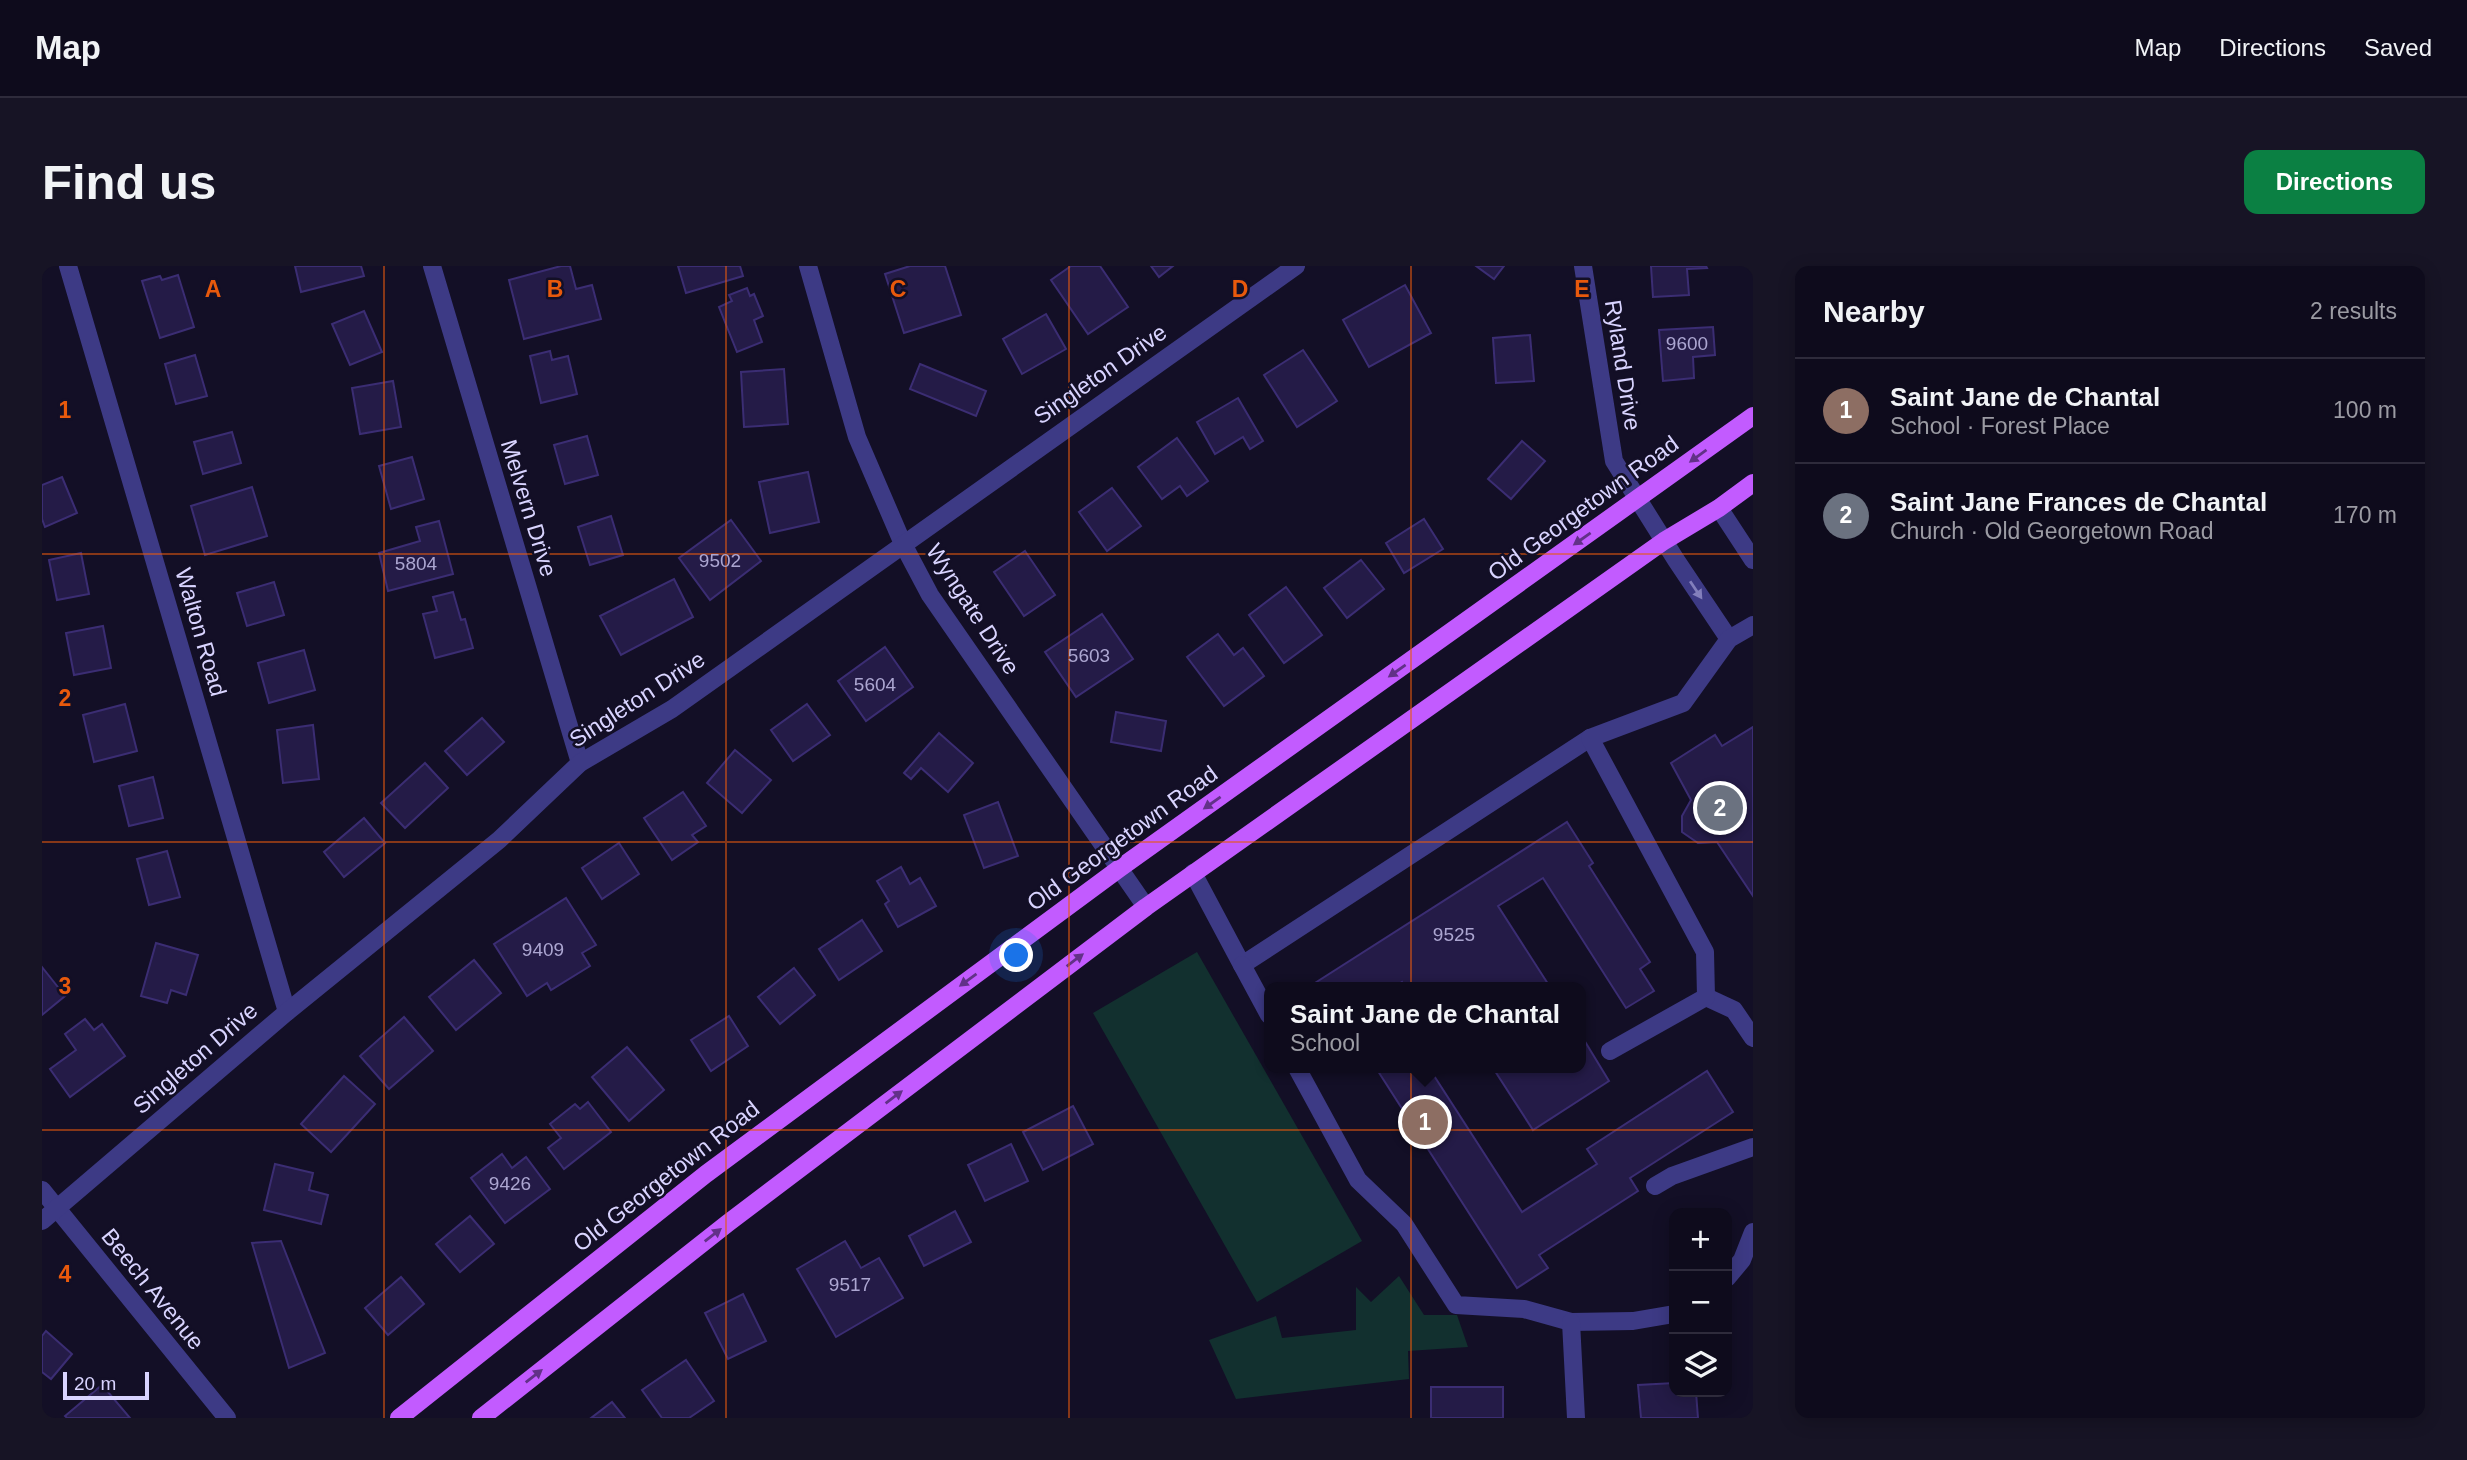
<!DOCTYPE html>
<meta charset="utf-8">
<style>
:root{--surface:#0e0b1c;--page:#171425;--text:#f1f3f6;--muted:#9b9ba3;--line:#2e2b3b;--accent:#0b8043}
body{margin:0;font-family:Arial,sans-serif;background:var(--page);color:var(--text)}
.controls{position:absolute;right:21px;bottom:21px;display:grid;overflow:hidden;border-radius:14px;box-shadow:0 4px 18px #0003}
.controls button{width:63px;height:63px;display:grid;place-items:center;padding:0;border:0;border-bottom:2px solid var(--line);background:var(--surface);color:var(--text);font:35px sans-serif}
.scale{position:absolute;left:21px;bottom:18px;width:86px;box-sizing:border-box;padding-left:7px;border:4px solid #d9d4ff;border-top:0;font-size:19px;line-height:24px;white-space:nowrap;color:#d9d4ff;-webkit-text-stroke:5px #130f26;paint-order:stroke}
.you{position:absolute;left:975px;top:690px;width:24px;height:24px;margin:-18px;border:5px solid #fff;border-radius:50%;background:#1a73e8;box-shadow:0 0 0 10px #1a73e833}
.badge{display:grid;place-items:center;width:46px;height:46px;border-radius:50%;background:var(--accent);color:#fff;font-size:23px;font-weight:700}
.pin{position:absolute;translate:-50% -50%;border:4px solid #fff;box-shadow:0 2px 7px #0006}
.popup{position:absolute;left:1222px;top:716px;width:322px;height:91px;box-sizing:border-box;display:grid;place-content:center;border-radius:14px;background:var(--surface);filter:drop-shadow(0 2px 5px #0005);font-size:23px;white-space:nowrap;color:var(--muted)}
.popup b{font-size:26px;color:var(--text)}
.popup::after{content:'';position:absolute;left:50%;top:100%;margin-left:-14px;border:14px solid transparent;border-top-color:var(--surface)}
.list{margin:0;padding:0;list-style:none}
h2{display:flex;justify-content:space-between;align-items:center;height:91px;margin:0;padding:0 28px;font-size:30px}
h2 small{font-size:23px;font-weight:400;color:var(--muted)}
.list li{display:grid;grid-template-columns:46px 1fr auto;gap:21px;align-items:center;box-sizing:border-box;height:105px;padding:0 28px;border-top:2px solid var(--line)}
.list b{display:block;font-size:26px;white-space:nowrap}
.list p{margin:0;font-size:23px;white-space:nowrap;color:var(--muted)}
.list em{font-size:23px;font-style:normal;color:var(--muted)}
.icon{flex:none;width:38px;height:38px;fill:none;stroke:currentColor;stroke-width:2;stroke-linecap:round;stroke-linejoin:round}
.map{position:relative;flex:none;width:1711px;height:1152px;overflow:hidden;border-radius:14px}
header{display:flex;align-items:center;gap:42px;box-sizing:border-box;height:98px;padding:0 35px;background:var(--surface);border-bottom:2px solid var(--line)}
header strong{font-size:33px}
nav{display:flex;gap:38px;margin-inline-start:auto;font-size:24px}
.intro{display:flex;align-items:center;justify-content:space-between;box-sizing:border-box;height:168px;padding:0 42px}
h1{margin:0;font-size:49px}
.button{padding:18px 32px;border-radius:14px;background:var(--accent);color:#fff;font-size:24px;font-weight:700}
main{display:flex;gap:42px;padding:0 42px}
aside{flex:1;background:var(--surface);border-radius:14px;box-shadow:0 4px 18px #0003}
.map>svg:first-child{display:block}
.green{fill:#12302f}
.building{fill:#241b47;stroke:#3b2d73;stroke-width:2}
.lines{fill:none;stroke-linecap:round;stroke-linejoin:round}
.minor{stroke:#3d3a85;stroke-width:18}
.major{stroke:#c25bff;stroke-width:18}
.oneway{fill:#623188}
.oneway2{fill:#837fbc}
.grid{fill:none;stroke:#e8590c;stroke-width:2;stroke-opacity:0.55}
.labels{text-anchor:middle;stroke-width:5;stroke-linejoin:round;paint-order:stroke}
.number-label{font-size:19px;fill:#aca6d1}
.street-label{font-size:23px;fill:#d9d4ff;stroke:#130f26}
.grid-label{font-size:23px;text-anchor:middle;font-weight:bold;fill:#e8590c;stroke:#130f26;stroke-width:5;stroke-linejoin:round;paint-order:stroke}
</style>
<header>
<strong>Map</strong>
<nav><a>Map</a><a>Directions</a><a>Saved</a></nav>
</header>
<div class="intro"><h1>Find us</h1><a class="button">Directions</a></div>
<main>
<div class="map">
<svg width="1711" height="1152" viewBox="0 0 1711 1152">
<rect width="100%" height="100%" fill="#130f26"/>
<g class="green">
<path d="M1155,686L1320,975L1215,1036L1051,747Z"/>
<path d="M1357,1010L1382,1049H1415L1426,1081L1366,1085L1367,1113L1194,1133L1167,1074L1234,1050L1240,1072L1314,1064V1021L1329,1036Z"/>
</g>
<g class="building">
<path d="M253,0H319L322,10L259,26Z"/>
<path d="M519,0H528L534,23L550,19L559,53L482,73L467,14Z"/>
<path d="M636,0H698L701,10L644,27Z"/>
<path d="M868,0H903L919,49L862,67L843,8Z"/>
<path d="M1029,0H1058L1086,41L1046,68L1009,14Z"/>
<path d="M1109,0H1131L1117,11Z"/>
<path d="M1434,0H1462L1452,13Z"/>
<path d="M1609,0H1664L1665,2L1645,3L1647,29L1611,31Z"/>
<path d="M136,9L152,61L118,72L100,15L118,10L120,14Z"/>
<path d="M1363,19L1389,67L1327,101L1301,54Z"/>
<path d="M705,22L708,30L712,28L721,50L712,54L720,76L695,86L677,41L690,35L687,29Z"/>
<path d="M322,45L340,86L308,99L290,58Z"/>
<path d="M1004,48L1024,83L980,108L961,73Z"/>
<path d="M1671,61L1673,89L1651,91L1652,112L1621,115L1617,64Z"/>
<path d="M1488,69L1492,115L1454,117L1451,72Z"/>
<path d="M1261,84L1295,135L1255,161L1222,109Z"/>
<path d="M508,85L510,94L526,90L535,128L499,137L488,90Z"/>
<path d="M153,89L165,130L134,138L123,98Z"/>
<path d="M878,98L944,125L934,150L868,123Z"/>
<path d="M742,103L746,158L702,161L699,106Z"/>
<path d="M351,115L359,161L318,168L310,122Z"/>
<path d="M1196,132L1221,175L1208,183L1201,171L1173,188L1155,156Z"/>
<path d="M190,166L199,197L161,208L152,176Z"/>
<path d="M545,170L556,209L523,218L512,179Z"/>
<path d="M1135,172L1166,215L1145,230L1138,220L1120,233L1096,201Z"/>
<path d="M1480,175L1503,195L1469,233L1446,213Z"/>
<path d="M370,191L382,233L349,243L337,200Z"/>
<path d="M766,206L777,256L728,267L717,216Z"/>
<path d="M20,211L35,247L3,261L0,253V219Z"/>
<path d="M210,221L225,270L163,289L149,240Z"/>
<path d="M1070,222L1099,260L1065,285L1037,246Z"/>
<path d="M569,250L581,289L548,299L536,261Z"/>
<path d="M1382,253L1401,283L1362,307L1344,277Z"/>
<path d="M689,254L719,295L668,334L637,292Z"/>
<path d="M397,255L411,308L346,325L337,287L378,275L374,261Z"/>
<path d="M983,285L1013,329L982,350L952,306Z"/>
<path d="M39,287L47,328L15,334L7,294Z"/>
<path d="M1319,294L1342,323L1305,352L1282,322Z"/>
<path d="M632,313L651,351L579,389L558,350Z"/>
<path d="M232,316L242,349L205,360L195,327Z"/>
<path d="M1244,321L1280,369L1242,397L1207,349Z"/>
<path d="M411,326L419,354L423,353L431,382L393,392L381,348L395,345L391,331Z"/>
<path d="M1060,348L1091,393L1034,431L1003,386Z"/>
<path d="M61,360L69,402L32,409L24,367Z"/>
<path d="M1176,368L1192,389L1201,382L1222,410L1182,440L1145,391Z"/>
<path d="M843,381L871,421L824,455L796,415Z"/>
<path d="M262,384L273,424L227,437L216,397Z"/>
<path d="M83,438L95,485L52,496L41,449Z"/>
<path d="M765,438L788,469L751,495L729,464Z"/>
<path d="M1074,446L1124,455L1119,485L1069,476Z"/>
<path d="M440,452L462,476L425,509L403,485Z"/>
<path d="M271,459L277,513L241,517L235,464Z"/>
<path d="M1711,461V630L1675,576L1656,577L1640,566V550L1649,534L1629,497L1673,469L1680,480Z"/>
<path d="M897,467L931,497L906,526L879,502L869,513L862,507Z"/>
<path d="M693,484L729,514L700,547L665,517Z"/>
<path d="M383,497L406,522L363,562L339,537Z"/>
<path d="M111,511L121,552L87,560L77,520Z"/>
<path d="M641,526L664,560L650,569L656,576L630,594L602,552Z"/>
<path d="M956,536L976,590L942,602L922,549Z"/>
<path d="M322,552L343,577L302,611L282,586Z"/>
<path d="M1525,556L1551,597L1547,600L1608,696L1598,703L1612,725L1584,742L1501,612L1456,640L1508,721H1363L1360,716L1352,721H1276L1273,717Z"/>
<path d="M577,577L597,608L560,633L540,602Z"/>
<path d="M125,585L138,631L107,639L95,593Z"/>
<path d="M859,601L868,618L878,612L894,640L856,661L843,638L847,635L835,615Z"/>
<path d="M524,632L554,679L540,687L548,700L509,724L505,717L485,730L452,678Z"/>
<path d="M820,654L840,685L797,714L777,683Z"/>
<path d="M114,677L156,689L144,729L129,724L125,737L99,730Z"/>
<path d="M432,694L459,727L414,764L387,731Z"/>
<path d="M0,701L23,730L0,749Z"/>
<path d="M752,702L773,729L738,758L716,731Z"/>
<path d="M687,750L706,780L669,805L649,774Z"/>
<path d="M362,751L391,785L347,823L318,790Z"/>
<path d="M43,753L52,764L60,758L83,790L28,831L8,803L34,784L23,768Z"/>
<path d="M1539,769L1567,815L1491,864L1451,802H1539Z"/>
<path d="M585,781L622,824L587,855L550,811Z"/>
<path d="M1334,802H1387L1480,946L1555,898L1545,883L1665,805L1691,846L1588,912L1596,925L1497,989L1506,1002L1475,1022Z"/>
<path d="M302,810L333,838L289,886L259,858Z"/>
<path d="M546,836L569,866L522,903L506,882L519,872L508,858L533,838L538,843Z"/>
<path d="M1031,840L1051,878L1001,904L981,866Z"/>
<path d="M969,878L986,915L943,935L926,899Z"/>
<path d="M460,888L470,902L484,891L508,923L463,957L429,912Z"/>
<path d="M233,898L271,907L267,924L286,929L279,958L222,944Z"/>
<path d="M913,945L929,976L882,1000L867,970Z"/>
<path d="M428,950L452,978L418,1006L394,978Z"/>
<path d="M239,975L283,1087L247,1102L210,977Z"/>
<path d="M803,975L819,1002L837,992L861,1032L794,1071L755,1003Z"/>
<path d="M359,1011L382,1038L346,1069L323,1042Z"/>
<path d="M701,1028L724,1075L686,1093L663,1047Z"/>
<path d="M4,1065L30,1088L9,1113L0,1106V1070Z"/>
<path d="M644,1094L672,1135L647,1152H620L600,1124Z"/>
<path d="M1632,1117V1126H1654L1656,1152H1599L1596,1119Z"/>
<path d="M60,1119L88,1152H25L23,1150Z"/>
<rect x="1389" y="1121" width="72" height="31"/>
<path d="M570,1136L583,1152H549Z"/>
</g>
<g class="lines">
<g class="minor">
<path d="M26,0L245,746"/>
<path d="M390,0L538,497"/>
<path d="M766,0L815,171L861,278L888,329L1104,641"/>
<path d="M1541,0L1572,195L1634,294L1687,373"/>
<path d="M1677,242L1711,294"/>
<path d="M1151,607L1200,699L1548,472"/>
<path d="M1200,699L1227,749"/>
<path d="M1664,731L1692,744L1711,772"/>
<path d="M1568,785L1664,731L1663,686L1548,472L1641,437L1687,373L1711,359"/>
<path d="M1255,802L1316,914L1362,958L1414,1039L1482,1043L1529,1056L1591,1055L1632,1048"/>
<path d="M1613,920L1630,910L1711,881"/>
<path d="M0,924L185,1152"/>
<path d="M0,955L245,746L457,574L538,497L630,443L1254,0"/>
<path d="M1685,1012L1700,994L1711,966"/>
<path d="M1529,1056L1534,1152"/>
</g>
<g class="major">
<path d="M357,1152L664,908L1078,602L1711,150"/>
<path d="M439,1152L686,957L1104,641L1622,275L1677,242L1711,217"/>
</g>
</g>
<defs><path id="oneway-solid" d="M-6-.8H1V-3.2L6.5 0L1 3.2V.8H-6Z" transform="scale(1.75)"/></defs>
<g class="oneway">
<use href="#oneway-solid" transform="translate(1656 190) rotate(144)"/>
<use href="#oneway-solid" transform="translate(1540 273) rotate(145)"/>
<use href="#oneway-solid" transform="translate(1355 405) rotate(145)"/>
<use href="#oneway-solid" transform="translate(1170 537) rotate(145)"/>
<use href="#oneway-solid" transform="translate(1033 694) rotate(-37)"/>
<use href="#oneway-solid" transform="translate(926 714) rotate(144)"/>
<use href="#oneway-solid" transform="translate(852 831) rotate(-37)"/>
<use href="#oneway-solid" transform="translate(671 969) rotate(-38)"/>
<use href="#oneway-solid" transform="translate(492 1110) rotate(-38)"/>
</g>
<use class="oneway2" href="#oneway-solid" transform="translate(1654 324) rotate(56)"/>
<path class="grid" d="M342,0V1152M684,0V1152M1027,0V1152M1369,0V1152M0,288H1711M0,576H1711M0,864H1711"/>
<g class="labels">
<g class="number-label">
<text x="1645" y="84">9600</text>
<text x="678" y="301">9502</text>
<text x="374" y="304">5804</text>
<text x="1047" y="396">5603</text>
<text x="833" y="425">5604</text>
<text x="1412" y="675">9525</text>
<text x="501" y="690">9409</text>
<text x="468" y="924">9426</text>
<text x="808" y="1025">9517</text>
</g>
<g class="street-label">
<text transform="translate(1581 99) rotate(81)" y="8">Ryland Drive</text>
<text transform="translate(1058 108) rotate(-35)" y="8">Singleton Drive</text>
<text transform="translate(487 242) rotate(73)" y="8">Melvern Drive</text>
<text transform="translate(1541 242) rotate(-36)" y="8">Old Georgetown Road</text>
<text transform="translate(931 343) rotate(57)" y="8">Wyngate Drive</text>
<text transform="translate(159 366) rotate(74)" y="8">Walton Road</text>
<text transform="translate(595 433) rotate(-33)" y="8">Singleton Drive</text>
<text transform="translate(1080 572) rotate(-36)" y="8">Old Georgetown Road</text>
<text transform="translate(153 792) rotate(-41)" y="8">Singleton Drive</text>
<text transform="translate(624 910) rotate(-38)" y="8">Old Georgetown Road</text>
<text transform="translate(111 1023) rotate(51)" y="8">Beech Avenue</text>
</g>
</g>
<g class="grid-label">
<text x="171" y="31">A</text>
<text x="513" y="31">B</text>
<text x="856" y="31">C</text>
<text x="1198" y="31">D</text>
<text x="1540" y="31">E</text>
<text x="23" y="152">1</text>
<text x="23" y="440">2</text>
<text x="23" y="728">3</text>
<text x="23" y="1016">4</text>
</g>
</svg>
<div class="controls">
<button>+</button>
<button>−</button>
<button><svg class="icon" aria-label="layers" viewBox="0 0 24 24"><path d="M12 4l9 5-9 5-9-5zM3 14l9 5 9-5"/></svg></button>
</div>
<div class="scale">20 m</div>
<div class="you"></div>
<div class="pin badge" style="left:1383px;top:856px;background:#8d6e63">1</div>
<div class="popup"><b>Saint Jane de Chantal</b>School</div>
<div class="pin badge" style="left:1678px;top:542px;background:#6b7280">2</div>
</div>
<aside>
<h2>Nearby<small>2 results</small></h2>
<ul class="list">
<li><span class="badge" style="background:#8d6e63">1</span><div><b>Saint Jane de Chantal</b><p>School · Forest Place</p></div><em>100 m</em></li>
<li><span class="badge" style="background:#6b7280">2</span><div><b>Saint Jane Frances de Chantal</b><p>Church · Old Georgetown Road</p></div><em>170 m</em></li>
</ul>
</aside>
</main>
